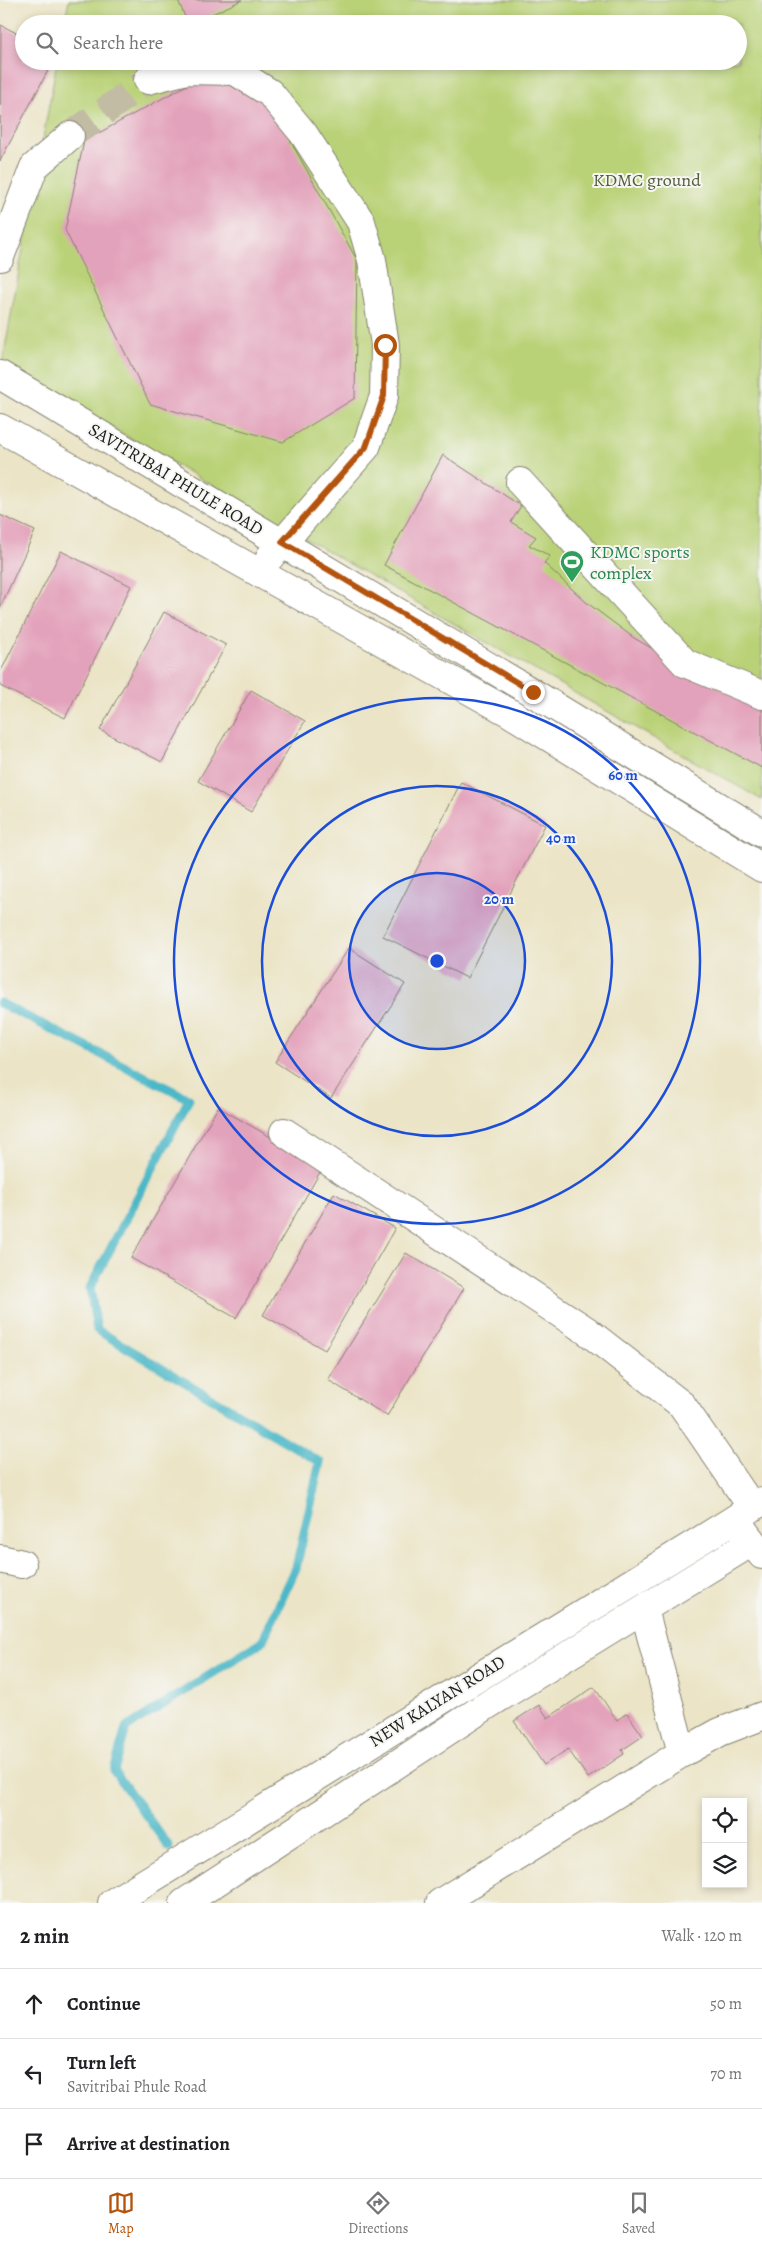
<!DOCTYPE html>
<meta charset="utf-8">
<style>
:root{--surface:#fff;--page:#f2f2f2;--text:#202124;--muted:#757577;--line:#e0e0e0;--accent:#b45309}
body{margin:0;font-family:Alegreya,serif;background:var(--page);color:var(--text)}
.controls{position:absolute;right:15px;bottom:15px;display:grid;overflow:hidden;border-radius:0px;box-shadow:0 2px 8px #0003}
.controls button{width:45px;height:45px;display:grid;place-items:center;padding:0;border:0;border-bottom:1px solid var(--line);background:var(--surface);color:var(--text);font:25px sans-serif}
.stop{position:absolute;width:15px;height:15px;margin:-11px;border:4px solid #b45309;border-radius:50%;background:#fff}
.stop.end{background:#b45309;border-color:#fff;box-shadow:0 1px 5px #0008}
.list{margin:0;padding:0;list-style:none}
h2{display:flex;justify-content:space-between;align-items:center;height:65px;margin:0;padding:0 20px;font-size:21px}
h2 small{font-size:16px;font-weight:400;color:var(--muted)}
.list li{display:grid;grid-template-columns:32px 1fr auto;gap:15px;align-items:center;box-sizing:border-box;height:70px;padding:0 20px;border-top:1px solid var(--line)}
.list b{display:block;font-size:19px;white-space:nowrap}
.list p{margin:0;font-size:16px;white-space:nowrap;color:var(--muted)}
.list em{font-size:16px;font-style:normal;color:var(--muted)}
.icon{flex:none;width:28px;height:28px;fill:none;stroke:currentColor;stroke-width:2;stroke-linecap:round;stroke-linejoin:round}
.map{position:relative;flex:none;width:762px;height:1903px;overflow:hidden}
.search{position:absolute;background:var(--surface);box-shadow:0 2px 8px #0003;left:15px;right:15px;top:15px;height:55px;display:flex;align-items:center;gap:12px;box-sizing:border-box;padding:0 18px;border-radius:28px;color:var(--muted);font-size:19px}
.sheet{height:275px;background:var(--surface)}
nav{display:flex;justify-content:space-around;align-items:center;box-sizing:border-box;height:70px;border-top:1px solid var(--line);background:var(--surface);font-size:14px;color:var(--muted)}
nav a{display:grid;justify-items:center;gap:2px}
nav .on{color:var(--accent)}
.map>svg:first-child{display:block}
.green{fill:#bad277;stroke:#6b774a}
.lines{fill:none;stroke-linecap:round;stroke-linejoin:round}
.stream{stroke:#4cb8c7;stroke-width:9}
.building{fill:#e3a2bb}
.minor-tunnel{stroke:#c2bca4;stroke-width:28;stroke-dasharray:28 14;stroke-linecap:butt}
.minor-casing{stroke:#848071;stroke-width:30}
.major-casing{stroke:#848071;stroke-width:30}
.minor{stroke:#fff;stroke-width:28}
.major{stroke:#fff;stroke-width:28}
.route{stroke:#b45309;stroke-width:6}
.ring{fill:none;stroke:#1d4ed8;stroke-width:2.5}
.labels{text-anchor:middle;stroke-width:4;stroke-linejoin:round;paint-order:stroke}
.park-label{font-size:18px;fill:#535c3c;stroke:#f6f6f2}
.street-label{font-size:18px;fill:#1c1c1c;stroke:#f6f6f2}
.leisure-label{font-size:18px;fill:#27864d;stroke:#f6f6f2;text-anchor:start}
.centre{fill:#1d4ed8;stroke:#f6f6f2;stroke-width:2.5}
.ring-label{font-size:15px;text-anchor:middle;font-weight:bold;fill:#1d4ed8;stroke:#f6f6f2;stroke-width:4;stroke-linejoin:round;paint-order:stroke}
</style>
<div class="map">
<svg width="762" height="1903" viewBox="0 0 762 1903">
<rect width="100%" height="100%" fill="#f6f6f2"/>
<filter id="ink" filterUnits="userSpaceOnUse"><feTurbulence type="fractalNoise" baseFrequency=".02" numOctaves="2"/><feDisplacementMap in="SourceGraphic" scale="10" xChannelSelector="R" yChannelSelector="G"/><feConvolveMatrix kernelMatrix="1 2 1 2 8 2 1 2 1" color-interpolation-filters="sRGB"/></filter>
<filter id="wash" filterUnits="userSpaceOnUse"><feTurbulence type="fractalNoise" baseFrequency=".0096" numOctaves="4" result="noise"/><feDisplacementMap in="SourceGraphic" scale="20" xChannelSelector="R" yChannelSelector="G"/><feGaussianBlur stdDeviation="1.12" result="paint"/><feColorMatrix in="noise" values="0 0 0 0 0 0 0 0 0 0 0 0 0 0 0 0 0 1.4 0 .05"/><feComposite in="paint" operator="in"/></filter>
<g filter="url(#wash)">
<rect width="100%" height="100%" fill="#ebe4c6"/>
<path class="green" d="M69,0H762V800L2,365L57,61H738V24H64Z"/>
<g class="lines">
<path class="stream" d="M0,1003L189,1099L90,1288L97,1330L320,1462L296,1568L262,1642L126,1728L114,1771L169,1847"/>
</g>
<g id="blocks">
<g class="building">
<path d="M178,0H242L191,24H188Z"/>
<path d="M1,25L24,37V61H53L0,161Z"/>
<path d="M200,78L263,92L357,260L355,398L283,442L150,404L65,230L84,141Z"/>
<path d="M443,455L521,506L511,522L536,537L529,545L550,556L544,563L586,602L634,638L743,701L762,709V768L384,565Z"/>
<path d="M0,515L35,531L0,608Z"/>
<path d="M61,551L131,586L65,718L0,686V673Z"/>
<path d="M164,612L226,645L162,762L100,730Z"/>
<path d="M251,690L305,721L251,812L198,781Z"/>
<path d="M461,782L545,825L467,978L383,936Z"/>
<path d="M349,948L405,984L331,1098L275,1062Z"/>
<path d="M218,1107L323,1167L236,1318L131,1258Z"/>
<path d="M334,1193L395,1228L325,1350L263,1315Z"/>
<path d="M406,1253L464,1288L387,1416L328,1380Z"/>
<path d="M594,1687L617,1720L627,1713L643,1736L622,1750L624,1754L588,1778L568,1749L544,1765L514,1721L539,1705L548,1718Z"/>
</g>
</g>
</g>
<g filter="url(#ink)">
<use href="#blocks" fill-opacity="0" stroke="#848071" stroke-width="1"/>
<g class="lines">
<path class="minor-tunnel" d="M70,136L148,80"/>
<g class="minor-casing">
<g id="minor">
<path d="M148,80L187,70L235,71L270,93L303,133L361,222L372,260L385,345L384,396L366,447L270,557"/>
<path d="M0,257L34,167L70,136"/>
<path d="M0,375L533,693L762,833"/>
<path d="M0,428L510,713L762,868"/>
<path d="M520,482L685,663L762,695"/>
<path d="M284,1132L587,1331L682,1405L752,1507"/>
<path d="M0,1559L22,1564"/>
<path d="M644,1609L682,1753"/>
<path d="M112,1903L735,1519"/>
<path d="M184,1903L489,1704L752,1542"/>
<path d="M440,1903L682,1753L720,1732L762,1716"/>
</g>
</g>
<g class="major-casing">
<path id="major" d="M762,1501L735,1519L762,1555"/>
</g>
<use href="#minor" class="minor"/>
<use href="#major" class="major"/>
</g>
</g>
<g class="lines" filter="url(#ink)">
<path class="route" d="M385,345L384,396L366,447L282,542L533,692"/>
</g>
<circle cx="437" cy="961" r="88" fill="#1d4ed8" fill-opacity=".12"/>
<g class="ring">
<circle cx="437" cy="961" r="88"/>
<circle cx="437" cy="961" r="175"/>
<circle cx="437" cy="961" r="263"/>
</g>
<defs>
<g id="stadium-pin" transform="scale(1.25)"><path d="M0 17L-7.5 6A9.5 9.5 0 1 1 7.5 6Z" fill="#2e9e5b" stroke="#f6f6f2"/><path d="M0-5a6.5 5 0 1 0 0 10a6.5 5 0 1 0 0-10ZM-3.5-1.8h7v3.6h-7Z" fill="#fff"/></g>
</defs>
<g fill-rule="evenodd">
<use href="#stadium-pin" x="572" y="562"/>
</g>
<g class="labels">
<g class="park-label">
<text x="647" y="186">KDMC ground</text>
</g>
<g class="street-label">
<text transform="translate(176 479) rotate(31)" y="6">SAVITRIBAI PHULE ROAD</text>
<text transform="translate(437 1701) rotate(-32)" y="6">NEW KALYAN ROAD</text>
</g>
<g class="leisure-label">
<text x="590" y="558">KDMC sports<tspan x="590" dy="21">complex</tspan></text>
</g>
</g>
<circle cx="437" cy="961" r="8" class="centre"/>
<g class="ring-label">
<text x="623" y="780">60 m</text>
<text x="561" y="843">40 m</text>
<text x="499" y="904">20 m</text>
</g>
</svg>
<div class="controls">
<button><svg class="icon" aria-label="locate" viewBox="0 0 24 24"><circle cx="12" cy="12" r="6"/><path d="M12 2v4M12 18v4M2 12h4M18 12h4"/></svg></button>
<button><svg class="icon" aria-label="layers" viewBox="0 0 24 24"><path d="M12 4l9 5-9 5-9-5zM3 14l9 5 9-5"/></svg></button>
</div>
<div class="stop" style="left:385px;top:345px"></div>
<div class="stop end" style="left:533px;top:692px"></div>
<div class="search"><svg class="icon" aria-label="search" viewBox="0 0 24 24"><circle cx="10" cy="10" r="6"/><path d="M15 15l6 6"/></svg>Search here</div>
</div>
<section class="sheet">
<h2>2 min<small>Walk · 120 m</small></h2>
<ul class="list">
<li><svg class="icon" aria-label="ahead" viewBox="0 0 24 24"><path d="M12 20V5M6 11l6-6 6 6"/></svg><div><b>Continue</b></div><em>50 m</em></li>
<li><svg class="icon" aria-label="left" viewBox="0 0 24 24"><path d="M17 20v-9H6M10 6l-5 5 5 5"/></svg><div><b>Turn left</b><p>Savitribai Phule Road</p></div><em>70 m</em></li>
<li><svg class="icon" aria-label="arrive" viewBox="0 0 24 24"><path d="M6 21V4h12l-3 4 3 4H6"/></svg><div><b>Arrive at destination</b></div></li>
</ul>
</section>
<nav>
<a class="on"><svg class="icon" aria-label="map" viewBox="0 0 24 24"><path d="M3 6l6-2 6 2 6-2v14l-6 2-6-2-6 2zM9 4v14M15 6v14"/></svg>Map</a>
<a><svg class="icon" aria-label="directions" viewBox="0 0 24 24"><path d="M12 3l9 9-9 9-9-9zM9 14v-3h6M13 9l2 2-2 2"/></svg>Directions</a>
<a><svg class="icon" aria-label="saved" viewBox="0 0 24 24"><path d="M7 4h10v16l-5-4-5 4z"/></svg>Saved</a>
</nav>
